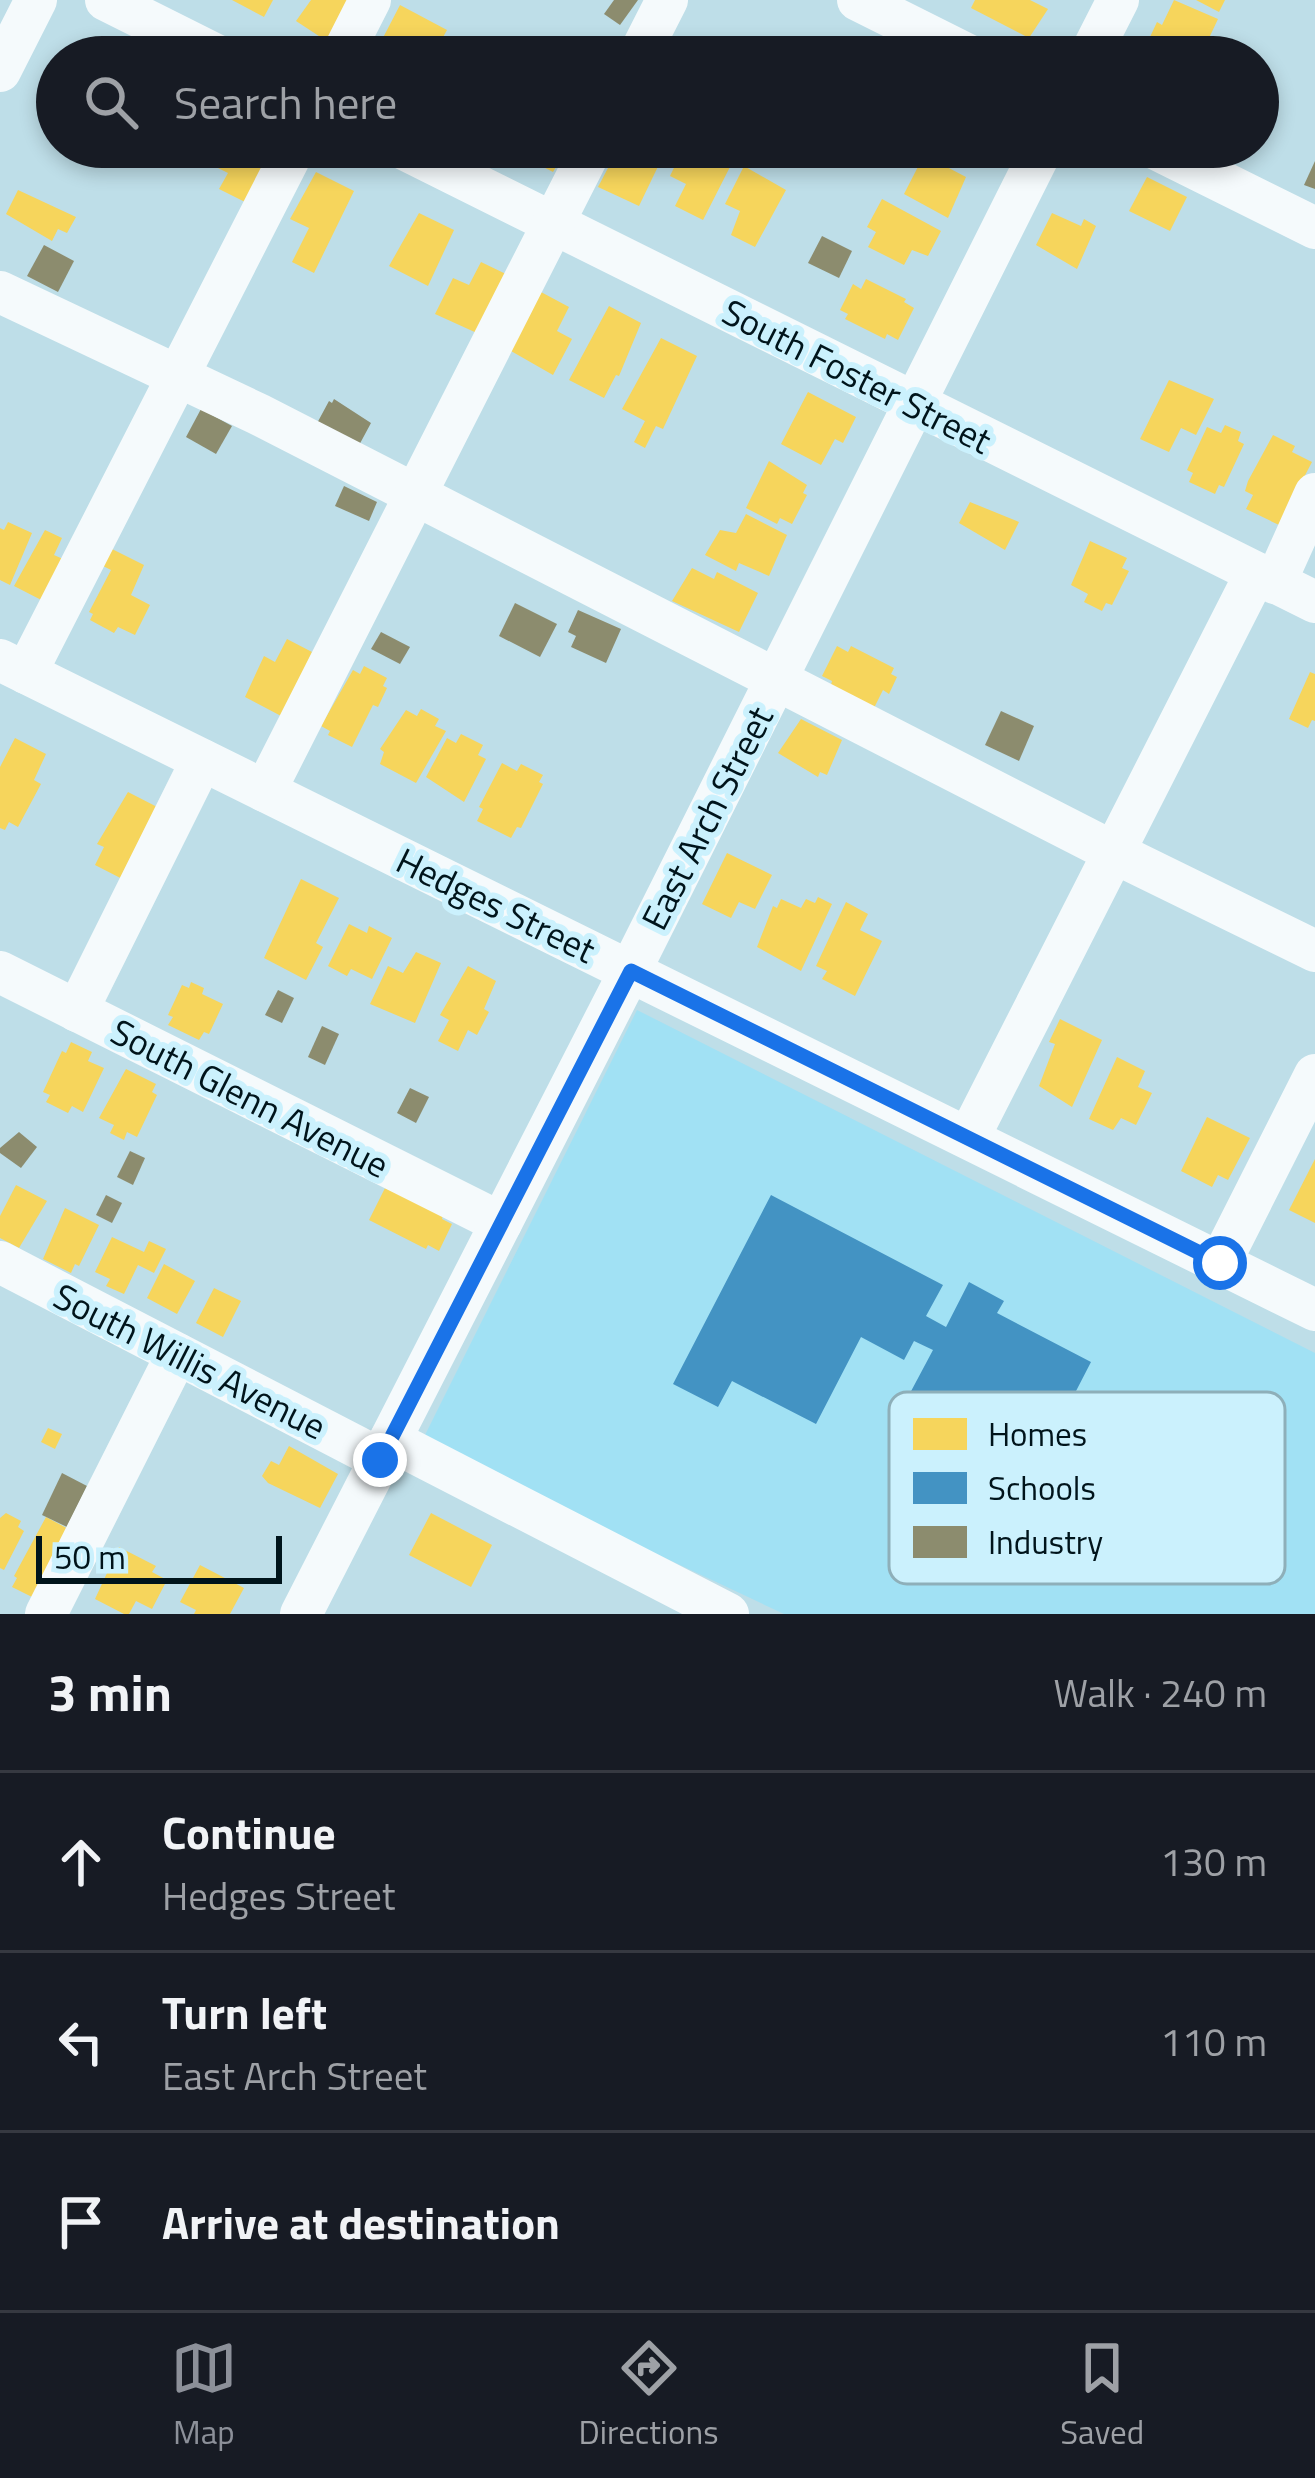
<!DOCTYPE html>
<meta charset="utf-8">
<style>
:root{--surface:#171b24;--page:#242831;--text:#f1f3f6;--muted:#9ea1a6;--line:#363941;--accent:#8c9099}
body{margin:0;font-family:"Titillium Web",sans-serif;background:var(--page);color:var(--text)}
.scale{position:absolute;left:36px;bottom:30px;width:246px;box-sizing:border-box;padding-left:12px;border:6px solid #00141b;border-top:0;font-size:33px;line-height:42px;white-space:nowrap;color:#00141b;-webkit-text-stroke:9px #cbf1fd;paint-order:stroke}
.stop{position:absolute;width:36px;height:36px;margin:-27px;border:9px solid #1a73e8;border-radius:50%;background:#fff}
.stop.end{background:#1a73e8;border-color:#fff;box-shadow:0 3px 12px #0008}
.list{margin:0;padding:0;list-style:none}
h2{display:flex;justify-content:space-between;align-items:center;height:156px;margin:0;padding:0 48px;font-size:51px}
h2 small{font-size:39px;font-weight:400;color:var(--muted)}
.list li{display:grid;grid-template-columns:78px 1fr auto;gap:36px;align-items:center;box-sizing:border-box;height:180px;padding:0 48px;border-top:3px solid var(--line)}
.list b{display:block;font-size:45px;white-space:nowrap}
.list p{margin:0;font-size:39px;white-space:nowrap;color:var(--muted)}
.list em{font-size:39px;font-style:normal;color:var(--muted)}
.icon{flex:none;width:66px;height:66px;fill:none;stroke:currentColor;stroke-width:2;stroke-linecap:round;stroke-linejoin:round}
.map{position:relative;flex:none;width:1315px;height:1614px;overflow:hidden}
.search{position:absolute;background:var(--surface);box-shadow:0 6px 18px #0003;left:36px;right:36px;top:36px;height:132px;display:flex;align-items:center;gap:30px;box-sizing:border-box;padding:0 42px;border-radius:66px;color:var(--muted);font-size:45px}
.sheet{height:696px;background:var(--surface)}
nav{display:flex;justify-content:space-around;align-items:center;box-sizing:border-box;height:168px;border-top:3px solid var(--line);background:var(--surface);font-size:33px;color:var(--muted)}
nav a{display:grid;justify-items:center;gap:6px}
nav .on{color:var(--accent)}
.map>svg:first-child{display:block}
.built{fill:#a1e1f4}
.homes{fill:#f6d55c}
.schools{fill:#4393c3}
.industry{fill:#8c8c6e}
.lines{fill:none;stroke-linecap:round;stroke-linejoin:round}
.minor{stroke:#f5fafc;stroke-width:42}
.route{stroke:#1a73e8;stroke-width:15}
.labels{text-anchor:middle;stroke-width:12;stroke-linejoin:round;paint-order:stroke}
.street-label{font-size:36px;fill:#00141b;stroke:#cbf1fd}
.key{fill:#cbf1fd;stroke:#8eafb9;stroke-width:3}
.key-label{font-size:33px;fill:#00141b}
</style>
<div class="map">
<svg width="1315" height="1614" viewBox="0 0 1315 1614">
<rect width="100%" height="100%" fill="#bedee8"/>
<path class="built" d="M637,1010L1315,1353V1614H784L421,1443Z"/>
<g class="homes">
<path d="M232,0H273L264,17Z"/>
<path d="M311,0H348L328,42L296,21Z"/>
<path d="M975,0H1030L1048,9L1029,38L971,8Z"/>
<path d="M1174,0L1218,19L1202,53L1189,47L1185,53L1150,37L1157,22L1162,25Z"/>
<path d="M1196,0H1225L1219,12Z"/>
<path d="M400,5L447,30L432,57H373Z"/>
<path d="M224,147H269L276,151L247,203L219,189L228,173L214,166Z"/>
<path d="M527,147H568L553,172L522,156Z"/>
<path d="M619,147H651L664,154L639,206L598,187Z"/>
<path d="M684,147H705L732,163L703,220L675,206L686,184L670,176Z"/>
<path d="M924,155L966,177L948,218L904,194Z"/>
<path d="M744,166L786,190L755,247L731,235L740,211L725,204Z"/>
<path d="M316,172L354,191L314,273L292,262L309,228L290,219Z"/>
<path d="M1147,177L1187,197L1170,231L1129,211Z"/>
<path d="M18,190L76,217L67,233L58,229L52,241L6,214Z"/>
<path d="M882,199L941,231L928,256L912,250L904,265L868,247L876,232L867,227Z"/>
<path d="M419,213L454,230L428,286L389,266Z"/>
<path d="M1052,213L1081,226L1084,219L1096,226L1077,269L1036,245Z"/>
<path d="M481,262L508,275L479,334L435,314L453,278L469,285Z"/>
<path d="M866,279L906,299L904,302L914,308L898,340L887,334L885,339L845,319L848,314L840,310L853,284L861,289Z"/>
<path d="M541,292L569,307L557,331L572,339L553,375L511,351Z"/>
<path d="M609,306L641,323L619,376L616,375L604,398L569,380Z"/>
<path d="M661,338L697,356L663,429L656,426L645,448L634,442L645,421L622,409Z"/>
<path d="M1169,380L1214,399L1196,435L1181,428L1169,452L1140,439Z"/>
<path d="M808,392L856,417L843,443L835,439L821,465L781,444Z"/>
<path d="M1225,425L1241,432L1238,441L1244,444L1224,487L1219,485L1215,494L1189,482L1193,473L1187,470L1207,427L1221,433Z"/>
<path d="M1273,435L1295,446L1292,452L1312,462L1279,525L1246,509L1253,495L1245,491L1248,481Z"/>
<path d="M769,461L807,485L803,493L807,495L792,524L780,518L777,524L746,508Z"/>
<path d="M970,502L1019,522L1005,550L959,523Z"/>
<path d="M746,514L787,535L769,576L739,563L736,571L705,555L720,530L736,533Z"/>
<path d="M8,522L32,533L10,585L0,580V528L4,530Z"/>
<path d="M45,530L62,538L54,555L74,564L53,606L14,586Z"/>
<path d="M1090,541L1127,558L1122,568L1129,571L1112,605L1106,603L1102,611L1084,602L1088,594L1071,585Z"/>
<path d="M110,548L144,565L131,595L150,605L135,635L118,627L114,633L90,620L93,614L89,612L111,570L101,565Z"/>
<path d="M692,568L714,579L717,572L758,593L739,632L672,601Z"/>
<path d="M287,639L312,652L283,717L245,697L264,656L275,662Z"/>
<path d="M837,646L848,652L851,646L894,668L891,674L897,677L889,694L883,690L874,708L831,685L832,681L822,676Z"/>
<path d="M364,666L387,678L383,686L387,688L378,707L373,705L352,747L328,735L330,731L321,726L353,670L360,674Z"/>
<path d="M1310,672L1315,674V721L1312,720L1308,728L1289,719Z"/>
<path d="M421,709L439,719L435,726L446,731L416,783L380,764L384,752L380,749L406,710L417,716Z"/>
<path d="M801,719L842,740L827,775L820,772L818,777L778,753Z"/>
<path d="M461,734L483,745L478,755L486,759L464,802L426,777L447,738L456,743Z"/>
<path d="M15,738L46,754L34,780L41,784L18,827L9,822L5,830L0,828V767Z"/>
<path d="M502,763L517,771L521,764L543,775L539,782L543,784L521,828L517,827L511,838L477,821L483,809L479,807Z"/>
<path d="M128,792L165,811L136,886L95,865L104,847L97,844Z"/>
<path d="M727,853L772,875L755,909L739,902L731,918L702,904Z"/>
<path d="M301,879L339,898L316,943L323,947L306,980L264,958Z"/>
<path d="M818,897L832,904L801,971L757,947L773,906L777,908L781,899L801,908L806,899L815,903Z"/>
<path d="M846,902L868,914L860,930L882,941L855,996L822,979L827,971L816,966Z"/>
<path d="M349,924L367,933L369,926L392,938L372,979L351,969L347,976L328,966Z"/>
<path d="M416,952L441,963L415,1023L370,1004L388,966L403,973Z"/>
<path d="M468,966L496,981L484,1009L489,1012L477,1035L468,1030L458,1051L438,1041L449,1020L440,1015Z"/>
<path d="M191,982L204,988L202,994L223,1004L209,1034L204,1032L199,1040L168,1025L173,1017L168,1015L182,985L189,988Z"/>
<path d="M1060,1019L1102,1040L1072,1107L1039,1086L1055,1044L1049,1042Z"/>
<path d="M71,1042L92,1052L88,1061L104,1068L83,1112L72,1106L68,1113L46,1102L50,1095L43,1092L62,1051L66,1053Z"/>
<path d="M1117,1057L1145,1071L1138,1087L1152,1093L1136,1125L1121,1118L1113,1130L1089,1119Z"/>
<path d="M126,1069L156,1084L152,1092L157,1095L137,1137L127,1132L124,1140L110,1133L114,1125L99,1118Z"/>
<path d="M1207,1117L1250,1138L1228,1180L1218,1175L1212,1187L1181,1171Z"/>
<path d="M1315,1159V1223L1289,1210Z"/>
<path d="M16,1185L47,1201L19,1248L0,1238V1216Z"/>
<path d="M385,1188L443,1215L442,1219L452,1224L439,1251L428,1245L426,1249L369,1220Z"/>
<path d="M65,1208L99,1225L79,1266L75,1264L71,1273L43,1259Z"/>
<path d="M112,1237L144,1252L149,1241L166,1249L154,1273L138,1265L124,1294L106,1286L110,1279L95,1272Z"/>
<path d="M164,1264L195,1281L177,1314L147,1298Z"/>
<path d="M214,1288L241,1301L223,1337L196,1323Z"/>
<path d="M48,1428L62,1434L55,1449L41,1442Z"/>
<path d="M289,1446L338,1474L320,1508L268,1483L262,1476L271,1461L279,1465Z"/>
<path d="M6,1513L21,1521L18,1527L24,1531L4,1570L0,1568V1518Z"/>
<path d="M431,1513L492,1545L471,1587L409,1555Z"/>
<path d="M46,1517L76,1533L40,1601L12,1587L17,1578L14,1576Z"/>
<path d="M119,1547L156,1566L152,1572L167,1580L152,1609L136,1601L129,1614H124L95,1599Z"/>
<path d="M200,1565L244,1588L230,1614H194L196,1610L180,1602Z"/>
</g>
<path class="schools" d="M771,1195L943,1285L926,1316L946,1327L969,1282L1004,1301L997,1313L1091,1362L1075,1393L1103,1407L1092,1428L1220,1494L1174,1582L1046,1515L1058,1491L1031,1476L1061,1418L1028,1401L1012,1432L953,1402L946,1414L909,1395L933,1350L914,1341L904,1360L861,1337L816,1424L732,1381L718,1407L673,1384Z"/>
<g class="industry">
<path d="M614,0H638L620,25L604,14Z"/>
<path d="M1315,161V189L1304,185Z"/>
<path d="M822,236L852,251L839,278L808,263Z"/>
<path d="M44,245L74,261L58,292L27,276Z"/>
<path d="M334,399L371,423L357,449L315,427L329,401L332,403Z"/>
<path d="M201,409L232,426L216,454L186,437Z"/>
<path d="M344,486L377,502L369,521L335,506Z"/>
<path d="M515,603L557,624L540,657L499,636Z"/>
<path d="M578,610L621,629L606,663L571,647L576,636L568,632Z"/>
<path d="M381,632L410,647L400,664L371,649Z"/>
<path d="M1001,711L1034,726L1019,761L985,745Z"/>
<path d="M278,990L294,998L282,1023L265,1015Z"/>
<path d="M322,1026L339,1034L325,1065L308,1057Z"/>
<path d="M410,1088L429,1097L416,1123L397,1113Z"/>
<path d="M19,1132L37,1147L21,1168L0,1153V1148Z"/>
<path d="M130,1151L145,1158L133,1185L117,1177Z"/>
<path d="M106,1195L122,1203L112,1223L96,1215Z"/>
<path d="M62,1473L87,1486L67,1527L42,1515Z"/>
</g>
<g class="lines">
<g class="minor">
<path d="M106,0L220,57"/>
<path d="M858,0L972,57"/>
<path d="M341,57L370,0"/>
<path d="M638,57L667,0"/>
<path d="M1089,57L1118,0"/>
<path d="M0,71L36,0"/>
<path d="M400,147L1315,602"/>
<path d="M1152,147L1315,228"/>
<path d="M0,292L258,414L1115,853L1315,951"/>
<path d="M1275,583L1315,494"/>
<path d="M0,660L1315,1310"/>
<path d="M26,673L295,147"/>
<path d="M265,791L592,147"/>
<path d="M0,972L501,1223"/>
<path d="M77,1011L202,760"/>
<path d="M969,1137L1256,573"/>
<path d="M0,1262L380,1459"/>
<path d="M1220,1263L1315,1075"/>
<path d="M390,1440L728,1614"/>
<path d="M46,1614L177,1354"/>
<path d="M301,1614L630,971L1043,147"/>
</g>
</g>
<g class="lines">
<path class="route" d="M380,1460L631,971L1220,1263"/>
</g>
<g class="labels">
<g class="street-label">
<text transform="translate(857 376) rotate(27)" y="13">South Foster Street</text>
<text transform="translate(707 818) rotate(-63)" y="13">East Arch Street</text>
<text transform="translate(496 905) rotate(26)" y="13">Hedges Street</text>
<text transform="translate(250 1098) rotate(27)" y="13">South Glenn Avenue</text>
<text transform="translate(190 1361) rotate(27)" y="13">South Willis Avenue</text>
</g>
</g>
<rect x="889" y="1392" width="396" height="192" rx="18" class="key"/>
<rect x="913" y="1418" width="54" height="32" fill="#f6d55c"/>
<rect x="913" y="1472" width="54" height="32" fill="#4393c3"/>
<rect x="913" y="1526" width="54" height="32" fill="#8c8c6e"/>
<g class="key-label">
<text x="988" y="1446">Homes</text>
<text x="988" y="1500">Schools</text>
<text x="988" y="1554">Industry</text>
</g>
</svg>
<div class="scale">50 m</div>
<div class="stop" style="left:1220px;top:1263px"></div>
<div class="stop end" style="left:380px;top:1460px"></div>
<div class="search"><svg class="icon" aria-label="search" viewBox="0 0 24 24"><circle cx="10" cy="10" r="6"/><path d="M15 15l6 6"/></svg>Search here</div>
</div>
<section class="sheet">
<h2>3 min<small>Walk · 240 m</small></h2>
<ul class="list">
<li><svg class="icon" aria-label="ahead" viewBox="0 0 24 24"><path d="M12 20V5M6 11l6-6 6 6"/></svg><div><b>Continue</b><p>Hedges Street</p></div><em>130 m</em></li>
<li><svg class="icon" aria-label="left" viewBox="0 0 24 24"><path d="M17 20v-9H6M10 6l-5 5 5 5"/></svg><div><b>Turn left</b><p>East Arch Street</p></div><em>110 m</em></li>
<li><svg class="icon" aria-label="arrive" viewBox="0 0 24 24"><path d="M6 21V4h12l-3 4 3 4H6"/></svg><div><b>Arrive at destination</b></div></li>
</ul>
</section>
<nav>
<a class="on"><svg class="icon" aria-label="map" viewBox="0 0 24 24"><path d="M3 6l6-2 6 2 6-2v14l-6 2-6-2-6 2zM9 4v14M15 6v14"/></svg>Map</a>
<a><svg class="icon" aria-label="directions" viewBox="0 0 24 24"><path d="M12 3l9 9-9 9-9-9zM9 14v-3h6M13 9l2 2-2 2"/></svg>Directions</a>
<a><svg class="icon" aria-label="saved" viewBox="0 0 24 24"><path d="M7 4h10v16l-5-4-5 4z"/></svg>Saved</a>
</nav>
